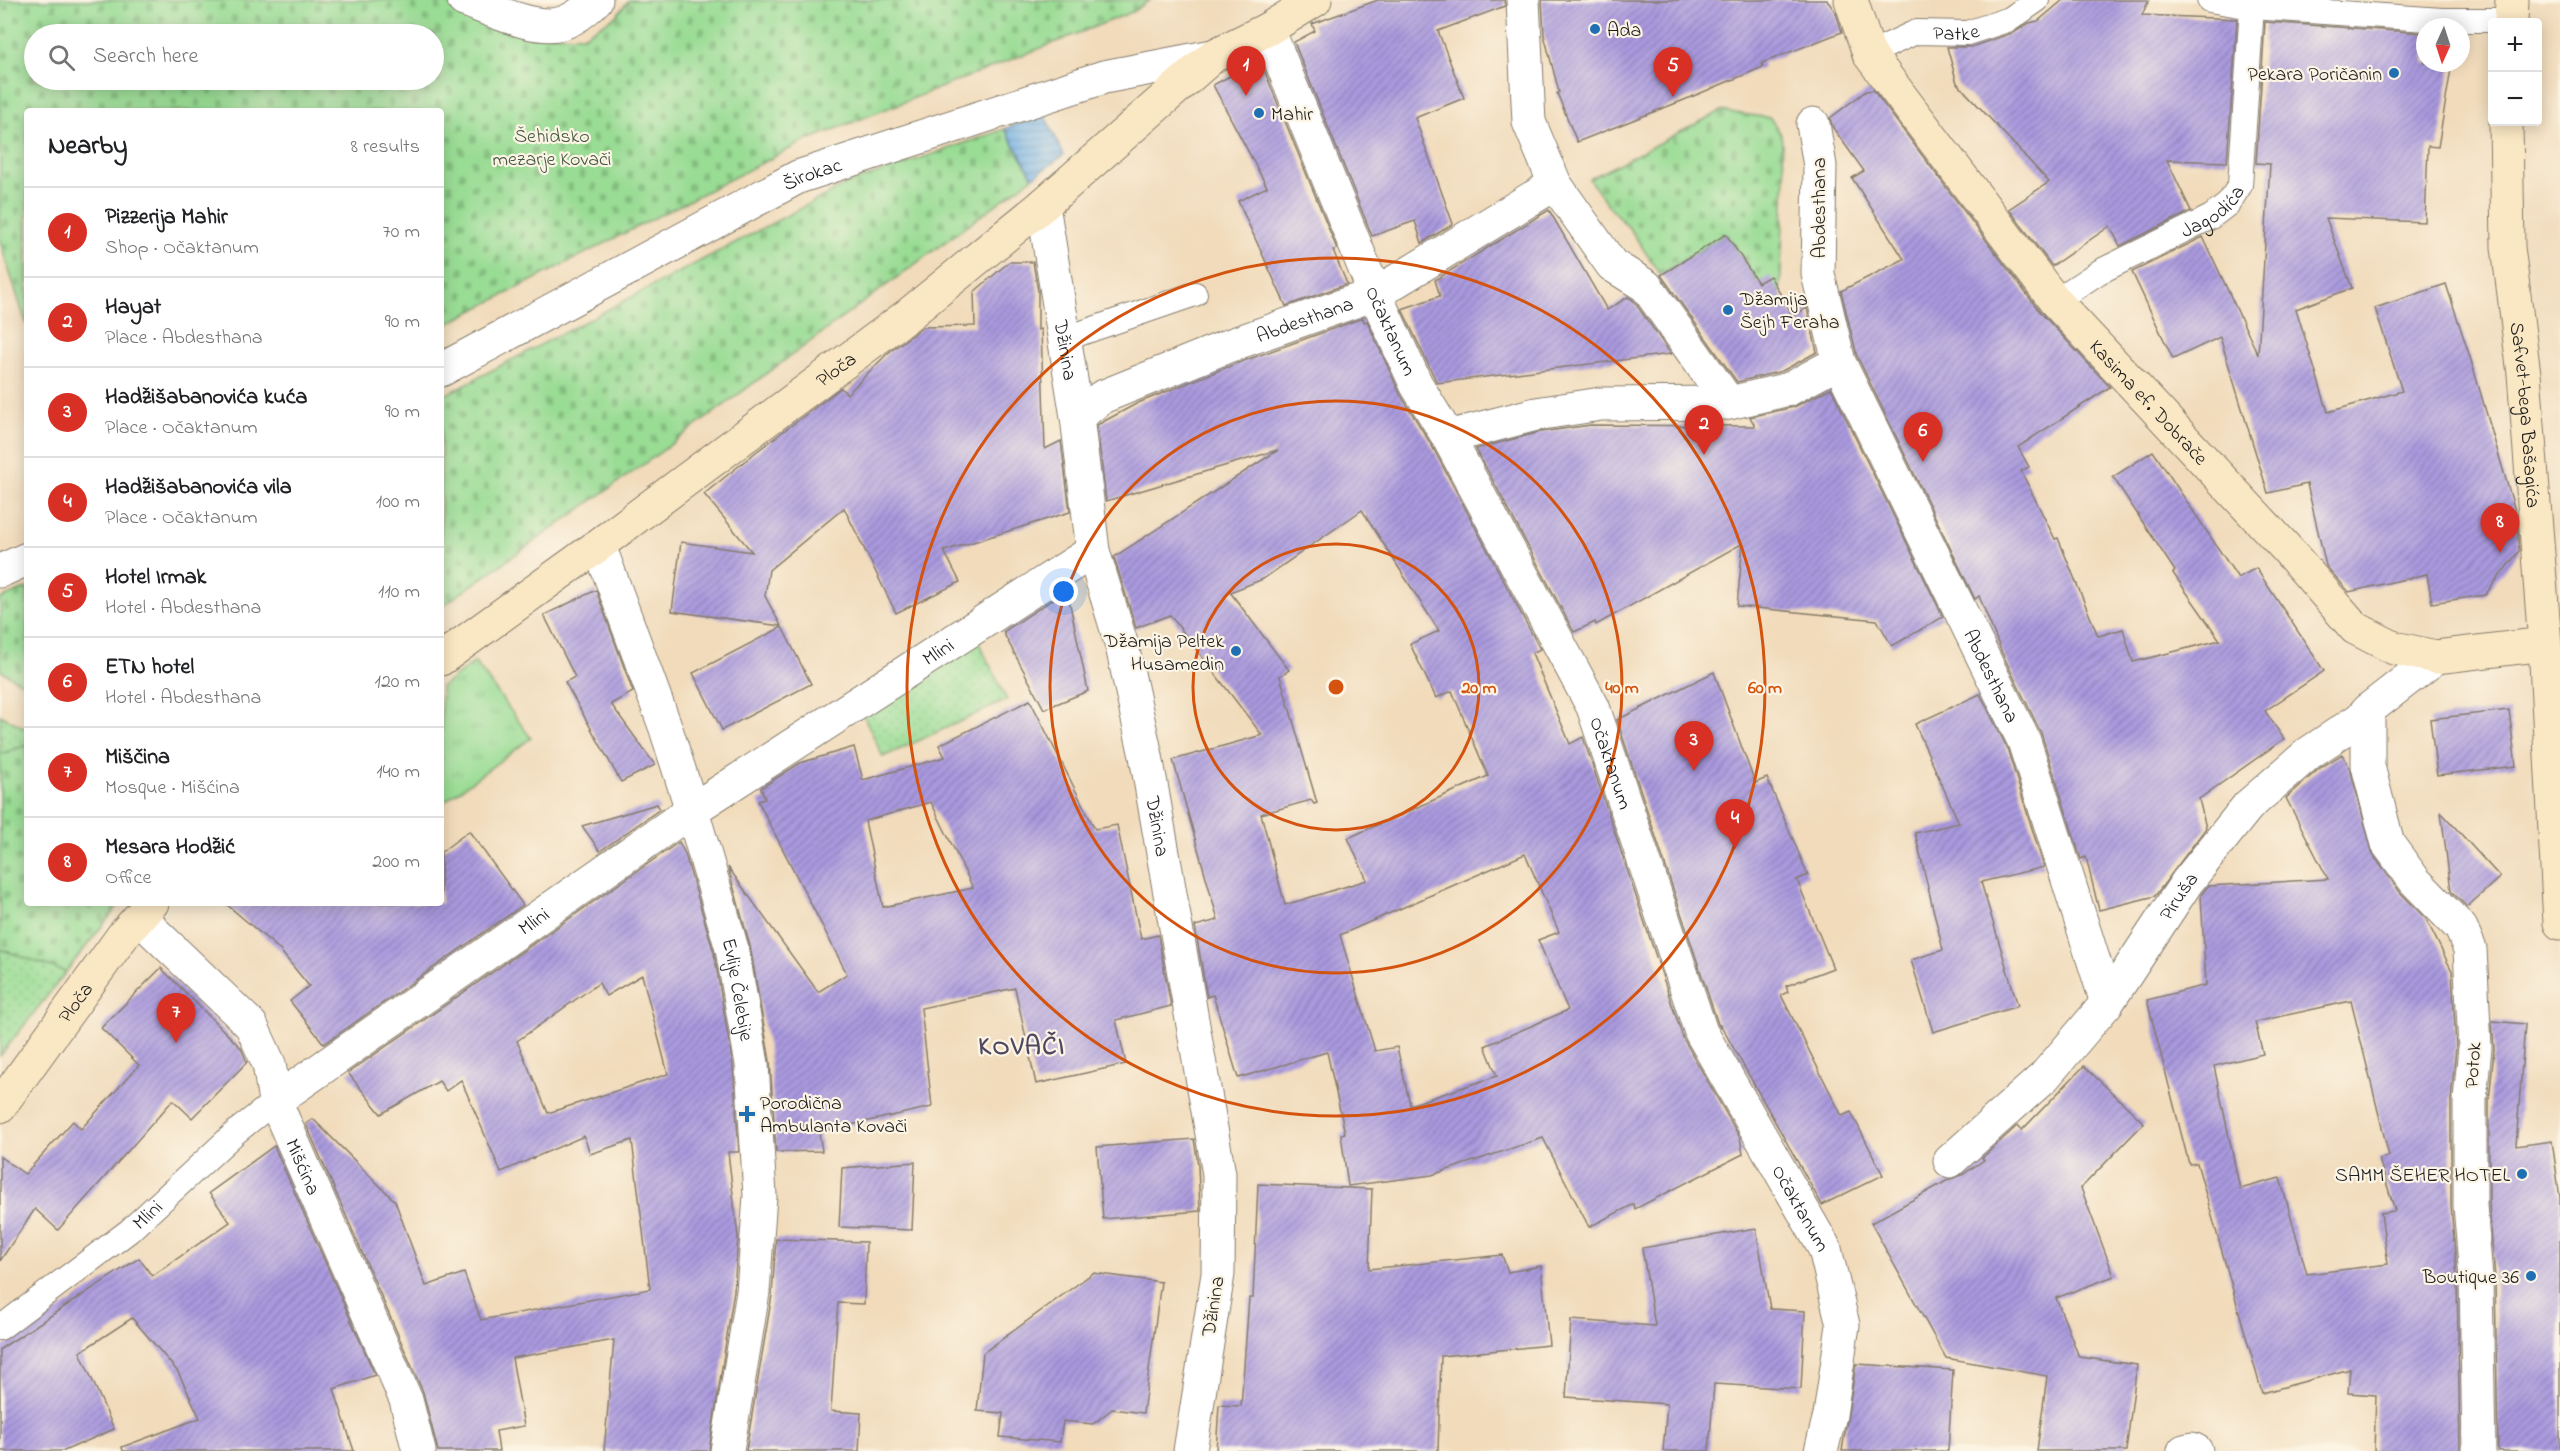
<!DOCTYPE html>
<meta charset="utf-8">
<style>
:root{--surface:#fff;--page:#f2f2f2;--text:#202124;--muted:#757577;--line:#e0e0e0;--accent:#d93025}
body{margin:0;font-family:"Indie Flower",sans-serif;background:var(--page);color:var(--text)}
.controls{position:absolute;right:18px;top:18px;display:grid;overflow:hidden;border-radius:6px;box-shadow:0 3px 15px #0003}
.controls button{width:54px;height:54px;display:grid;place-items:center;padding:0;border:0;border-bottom:2px solid var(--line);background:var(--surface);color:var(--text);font:30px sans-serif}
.compass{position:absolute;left:2416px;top:18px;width:54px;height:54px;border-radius:50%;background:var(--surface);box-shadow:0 3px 15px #0003;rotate:183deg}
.you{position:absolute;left:1064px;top:592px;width:21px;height:21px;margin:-15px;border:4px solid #fff;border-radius:50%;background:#1a73e8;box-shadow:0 0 0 9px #1a73e833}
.badge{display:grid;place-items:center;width:39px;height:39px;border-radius:50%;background:var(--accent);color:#fff;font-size:20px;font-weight:700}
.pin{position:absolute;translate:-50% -50px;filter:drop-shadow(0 2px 3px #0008)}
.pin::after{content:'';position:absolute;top:32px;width:21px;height:18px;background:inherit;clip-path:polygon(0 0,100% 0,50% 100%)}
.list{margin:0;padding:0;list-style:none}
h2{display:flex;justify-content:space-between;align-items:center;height:78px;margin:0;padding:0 24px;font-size:26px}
h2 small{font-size:20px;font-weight:400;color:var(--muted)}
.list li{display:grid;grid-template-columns:39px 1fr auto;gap:18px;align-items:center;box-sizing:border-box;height:90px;padding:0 24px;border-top:2px solid var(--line)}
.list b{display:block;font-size:22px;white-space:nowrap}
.list p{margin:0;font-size:20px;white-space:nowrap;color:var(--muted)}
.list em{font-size:20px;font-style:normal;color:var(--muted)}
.icon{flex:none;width:33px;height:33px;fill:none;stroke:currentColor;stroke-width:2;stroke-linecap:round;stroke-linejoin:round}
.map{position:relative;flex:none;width:2560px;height:1451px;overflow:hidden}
.search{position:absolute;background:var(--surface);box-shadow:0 3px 15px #0003;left:24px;top:24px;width:420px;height:66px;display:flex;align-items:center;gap:15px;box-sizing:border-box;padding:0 21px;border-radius:33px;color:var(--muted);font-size:22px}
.panel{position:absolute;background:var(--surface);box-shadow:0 3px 15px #0003;left:24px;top:108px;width:420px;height:798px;border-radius:6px}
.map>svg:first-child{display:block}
.grass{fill:url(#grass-tufts);stroke:#5a7c58;stroke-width:1.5}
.cemetery{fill:url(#cemetery-stones);stroke:#5a7c58;stroke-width:1.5;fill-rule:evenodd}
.park{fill:url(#park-dots);stroke:#5a7c58;stroke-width:1.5}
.water{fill:url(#water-rules);stroke:#466680;stroke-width:1.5}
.building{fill:url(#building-hatch);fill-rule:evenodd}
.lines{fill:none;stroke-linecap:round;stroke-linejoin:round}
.lane-casing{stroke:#867c6c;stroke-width:26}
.street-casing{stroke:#867c6c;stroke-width:35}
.secondary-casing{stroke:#867c6c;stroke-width:35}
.lane{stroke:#fff;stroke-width:24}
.street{stroke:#fff;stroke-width:33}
.secondary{stroke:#fae7c3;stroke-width:33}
.ring{fill:none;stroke:#d4530e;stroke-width:3}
.poi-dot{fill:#1f6fb2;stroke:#fcf5e5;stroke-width:2}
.labels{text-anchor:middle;stroke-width:4.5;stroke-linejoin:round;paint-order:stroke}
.poi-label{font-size:20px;fill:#1c1c1c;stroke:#fcf5e5;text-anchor:start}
.street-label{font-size:20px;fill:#1c1c1c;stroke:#fcf5e5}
.park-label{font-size:20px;fill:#425640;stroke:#fcf5e5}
.district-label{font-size:26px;font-weight:bold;letter-spacing:1.5px;fill:#4e4860;stroke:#fcf5e5}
.centre{fill:#d4530e;stroke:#fcf5e5;stroke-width:3}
.ring-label{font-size:18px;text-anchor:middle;font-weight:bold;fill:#d4530e;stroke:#fcf5e5;stroke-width:4.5;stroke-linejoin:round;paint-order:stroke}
</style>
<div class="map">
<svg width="2560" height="1451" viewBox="0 0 2560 1451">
<defs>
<pattern id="grass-tufts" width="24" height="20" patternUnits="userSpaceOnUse" patternTransform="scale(1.5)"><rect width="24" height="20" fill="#99dc94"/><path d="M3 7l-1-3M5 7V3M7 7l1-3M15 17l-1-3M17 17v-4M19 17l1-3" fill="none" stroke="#83bc7f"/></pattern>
<pattern id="cemetery-stones" width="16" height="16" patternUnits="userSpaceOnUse" patternTransform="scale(1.5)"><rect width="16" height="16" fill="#99dc94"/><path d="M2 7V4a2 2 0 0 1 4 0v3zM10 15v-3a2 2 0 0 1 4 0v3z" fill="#83bc7f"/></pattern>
<pattern id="park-dots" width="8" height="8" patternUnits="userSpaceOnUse" patternTransform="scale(1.5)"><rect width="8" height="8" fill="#99dc94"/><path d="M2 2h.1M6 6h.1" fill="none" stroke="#83bc7f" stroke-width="1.8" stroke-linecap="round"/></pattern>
<pattern id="water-rules" width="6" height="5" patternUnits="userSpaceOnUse" patternTransform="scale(1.5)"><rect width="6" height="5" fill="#71b0e4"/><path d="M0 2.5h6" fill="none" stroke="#5c8eb8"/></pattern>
<pattern id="building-hatch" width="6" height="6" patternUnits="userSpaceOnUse" patternTransform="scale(1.5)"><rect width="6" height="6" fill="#aa9adf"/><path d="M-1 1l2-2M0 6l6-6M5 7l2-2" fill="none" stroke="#8a7db4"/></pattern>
</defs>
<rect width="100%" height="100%" fill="#fcf5e5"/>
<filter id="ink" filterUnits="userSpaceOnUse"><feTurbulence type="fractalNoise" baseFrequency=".0167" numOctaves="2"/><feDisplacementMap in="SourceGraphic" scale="12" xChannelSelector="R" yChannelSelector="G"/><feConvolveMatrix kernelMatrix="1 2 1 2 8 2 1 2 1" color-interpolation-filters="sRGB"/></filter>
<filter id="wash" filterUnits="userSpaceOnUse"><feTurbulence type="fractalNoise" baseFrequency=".008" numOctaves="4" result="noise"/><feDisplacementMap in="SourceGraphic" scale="24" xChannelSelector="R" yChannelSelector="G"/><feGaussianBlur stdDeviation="1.35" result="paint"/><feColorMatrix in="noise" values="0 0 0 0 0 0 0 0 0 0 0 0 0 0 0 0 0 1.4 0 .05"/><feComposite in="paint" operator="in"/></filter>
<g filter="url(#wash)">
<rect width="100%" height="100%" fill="#f1dbbb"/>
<path class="grass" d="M475,662L531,738L441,804V687Z"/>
<g class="cemetery">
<path d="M0,0H437L542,35L583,36L616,16L629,0H1150L1132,12L805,141L441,327V111H27V326L0,242ZM34,34H434V80H34Z"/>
<path d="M1721,111L1770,118L1781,134L1785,176L1780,294L1758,283L1726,234L1660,275L1631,230L1612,210L1589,179Z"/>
<path d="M1005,129L1033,177L651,459L441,607V397L847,184Z"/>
<path d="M27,588V686L0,670V599Z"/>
<path d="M27,745V903H120L66,972L0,949V754Z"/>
</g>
<g class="park">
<path d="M975,635L1007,700L883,757L860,708Z"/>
<path d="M0,715L27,729V745L0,754Z"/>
<path d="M0,949L66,972L0,1056Z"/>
</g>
<path class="water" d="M1044,114L1064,155L1033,177L1005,129Z"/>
<g id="blocks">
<g class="building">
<path d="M1378,0H1504L1505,6L1438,31L1464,98L1415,118L1453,224L1422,243L1415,221L1372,236L1294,42L1315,31L1312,24Z"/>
<path d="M1542,0H1827L1836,13L1842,32L1762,63L1763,67L1684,100L1577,142L1557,93L1559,92L1544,35Z"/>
<path d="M2063,0H2149L2142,15L2237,19L2227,162L2167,160L2191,211L2120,246L2110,226L2052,266L2009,209L2049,182L1957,83L1947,47H1971L2015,32L2029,23L2038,21Z"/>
<path d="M2265,22L2425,33V63H2452L2438,147L2428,146L2425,222L2326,218L2352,288L2296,309L2328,412L2402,391L2375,308L2446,284L2470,357L2516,514L2519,551L2485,595L2432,603L2427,574L2349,592L2326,566L2307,484L2268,493L2220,337L2173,359L2132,272L2203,237L2258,355L2270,164L2256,163Z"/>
<path d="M1260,60L1337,249L1333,250L1347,284L1286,306L1238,201L1267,187L1213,85Z"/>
<path d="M1873,90L2040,312L2110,387L2018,447L2029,467L2021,471L2055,539L2058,538L2098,636L2123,629L2133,662L2220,640L2173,573L2175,571L2113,477L2153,451L2238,578L2256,568L2324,671L2265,711L2284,739L2199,799L2206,828L2155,896L2099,910L2086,857L2081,859L2041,733L2002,653L1979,596L1975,599L1857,356L1841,291L1904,259L1852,178L1864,171L1833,128L1830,118L1866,91Z"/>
<path d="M1549,210L1607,310L1628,297L1633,300L1671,354L1437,383L1402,309L1440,296L1435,280Z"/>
<path d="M1726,234L1758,283L1770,276L1793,316L1807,308L1817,352L1782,371L1737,382L1661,275Z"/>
<path d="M1009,262H1033L1038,291V330L1041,329L1045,449L1061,441L1070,512L944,551L960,582L896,613L844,508L769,570L765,596L781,626L672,611L681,542L752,552L704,494L756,452L841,388L847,394L888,353L923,327L975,326L974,292Z"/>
<path d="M1363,318L1364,322L1367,321L1400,394L1432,446L1540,649L1532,653L1570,744L1583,737L1683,1038L1740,1138L1743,1154L1635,1209L1634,1204L1589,1227L1543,1138L1432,1175L1348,1186L1341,1134L1345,1133L1327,1052L1238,1078L1213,995L1207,997L1195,926L1218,920L1173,760L1262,735L1170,615L1136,628L1114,557L1278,450L1106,501L1097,425L1138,403L1235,364ZM1362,510L1439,631L1410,644L1436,698L1452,691L1488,776L1348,838L1367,880L1285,905L1261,814L1311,800L1314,804L1317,803L1280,676L1289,670L1230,592L1263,579ZM1525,854L1559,932L1538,940L1568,1010L1485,1046L1497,1076L1410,1105L1397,1047L1375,1051L1340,935Z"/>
<path d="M1831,388L1943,617L1892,646L1877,620L1737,606L1743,543L1596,625L1595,622L1574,632L1476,449L1540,432L1591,425L1755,426L1750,417L1794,407Z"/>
<path d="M596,590L633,692L611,704L655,765L621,782L565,682L575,677L544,615Z"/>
<path d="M1067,590L1088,691L1044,709L1003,632Z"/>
<path d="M782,627L811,684L722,730L693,673Z"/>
<path d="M1714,672L1755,783L1767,778L1808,875L1797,880L1833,968L1786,986L1788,992L1781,995L1842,1116L1851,1112L1883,1175L1822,1205L1720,1024L1721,1029L1718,1024L1617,720Z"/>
<path d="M1980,694L2007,748L2044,867L1981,882L2018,1006L1933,1032L1911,960L1943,950L1915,833L1959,823L1915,724Z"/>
<path d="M1030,700L1095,829L1117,825L1141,939L1158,935L1171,1006L1116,1020L1126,1064L1036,1084L1015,988L921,1008L932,1107L819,1132L822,1151L776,1152L770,1061L750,946L728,867L818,992L847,974L758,801L765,799L761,788L800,763L854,747L863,780L945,757L939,745ZM931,802L973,888L883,907L865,821Z"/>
<path d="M2509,710L2516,766L2437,775L2430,719Z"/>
<path d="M2342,754L2350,768L2373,855L2400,892L2426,919L2452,971L2456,1047L2451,1100V1205L2457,1279L2460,1451H2374L2376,1395L2348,1393L2350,1369L2262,1393L2197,1163L2189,1164L2147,1000L2206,985L2201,895L2208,886L2328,879L2286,798L2320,768ZM2351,1001L2389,1156L2379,1159L2395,1211L2381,1213L2388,1264L2307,1274L2280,1178L2240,1189L2214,1066L2263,1054L2255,1022Z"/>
<path d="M657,804L660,809L600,851L582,826Z"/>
<path d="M2441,812L2500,877L2467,907L2451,891Z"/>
<path d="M469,831L523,905L324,1044L290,1001L309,986L279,949L225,903H441V852Z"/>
<path d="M679,842L685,854L714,953L733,1066L739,1152H728L738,1237L734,1290L709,1451H604L614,1340L512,1358L524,1426L496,1431L499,1451H438L423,1392L306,1124L313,1119L395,1201L426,1286L464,1273L481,1320L650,1289L632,1140L590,1154L584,1136L501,1172L461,1080L446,1091L439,1081L381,1114L348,1073ZM642,975L668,1074L548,1113L517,1041L599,983L606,996Z"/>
<path d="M161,968L241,1048L247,1062L192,1118L173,1100L58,1230L35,1209L0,1261V1157L25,1174L73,1121L81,1129L139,1065L101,1028Z"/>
<path d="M2492,1021L2525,1024L2516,1146L2552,1141L2560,1198V1451H2498L2495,1278L2489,1204V1101L2494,1049Z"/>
<path d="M2084,1066L2144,1123L2081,1188L2114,1276L2056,1298L2079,1357L2137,1365L2126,1451H2037L2047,1376L1946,1358L1871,1223L1950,1179L1962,1175L1984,1160L1982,1158L2018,1125L2022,1130Z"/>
<path d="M1194,1139L1198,1165L1200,1211L1103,1219L1097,1147Z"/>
<path d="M274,1146L375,1375L334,1389L354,1451H123L122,1447L200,1418L178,1372L132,1318L80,1352L114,1429L64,1451H0V1349L139,1258L152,1276L230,1222L209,1193Z"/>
<path d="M915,1162L912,1230L839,1227L842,1168Z"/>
<path d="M1258,1184L1372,1189L1369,1269L1502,1255L1508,1272L1541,1266L1549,1345L1441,1356L1438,1451H1216L1219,1405L1241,1406L1249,1298H1253Z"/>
<path d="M1756,1228L1770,1309L1805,1311L1801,1389L1714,1384L1709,1451H1663L1667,1404L1566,1397L1571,1320L1655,1326L1642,1248Z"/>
<path d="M776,1239L866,1242L864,1304L838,1303L831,1411L861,1413L859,1451H746L772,1295Z"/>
<path d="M1093,1273L1161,1282L1143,1413L1112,1409L1093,1424L1063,1421L1060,1442L1000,1437L1003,1413L977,1411L983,1353Z"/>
<path d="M1856,1364L1953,1370L1948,1451H1842Z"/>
</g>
</g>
</g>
<g filter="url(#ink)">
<use href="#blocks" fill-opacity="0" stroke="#867c6c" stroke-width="1.5"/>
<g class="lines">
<g class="lane-casing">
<g id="lane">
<path d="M2209,0L2252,7L2442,20H2511"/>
<path id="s1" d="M1869,54L1916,32L1967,33L2010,19L2037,0"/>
<path id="s2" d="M2055,301L2099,272L2211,217L2228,204L2240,185L2252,7"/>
<path d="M1064,339L1195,294"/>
<path id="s3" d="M0,1328L129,1231L236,1132L275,1101"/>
</g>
</g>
<g class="street-casing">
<g id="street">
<path d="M464,0C490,9 539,33 565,22C576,18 587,9 596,0"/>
<path d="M1523,0L1529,122L1555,184L1612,265L1646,286L1729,403"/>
<path id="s4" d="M1268,29L1375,294L1416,384L1448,437L1593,707L1701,1032L1825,1249L1843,1325L1830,1415L1821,1451"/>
<path id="s5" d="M1813,124L1820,166L1818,274L1839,362L2024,741L2107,1003"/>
<path id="s6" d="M1043,205L1077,417L1093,551L1122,646L1146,756L1219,1174L1218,1274L1190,1451"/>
<path id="s7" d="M441,370L798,177L1104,77L1213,56"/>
<path id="s8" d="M1077,417L1102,397L1228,346L1375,294L1555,184"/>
<path d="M1448,437L1536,414L1601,404L1729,403L1789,389L1839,362"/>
<path id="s9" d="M596,547L604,559L665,726L692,810L732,949L752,1064L760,1196L753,1292L727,1451"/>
<path d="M0,571L27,559"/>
<path d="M2368,710V766L2388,844L2415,881L2461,928L2470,949L2475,1047L2470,1100V1205L2476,1278L2479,1451"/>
<path id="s10" d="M142,914L153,931L251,1025L269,1064L275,1101L406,1400L419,1451"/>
<path id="s11" d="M275,1101L692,810L1093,551"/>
<path id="s12" d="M1950,1161L2044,1077L2107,1003L2187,882L2248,806L2309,753L2360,719L2368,710L2436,657"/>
<path d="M2184,1451L2192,1449L2196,1451"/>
</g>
</g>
<g class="secondary-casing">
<g id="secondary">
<path id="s13" d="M1851,0L1869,54L2055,301L2285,547L2355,628L2394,648L2436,657L2545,644"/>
<path d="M2511,22L2512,0"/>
<path id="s14" d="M2506,122L2508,247L2524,374L2545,644L2560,923"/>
<path id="s15" d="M441,659L596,547L908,315L1043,205L1213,56L1268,29L1315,0"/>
<path id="s16" d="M0,1106L124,934L152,903"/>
</g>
</g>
<use href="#lane" class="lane"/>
<use href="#street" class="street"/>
<use href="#secondary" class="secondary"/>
</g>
</g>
<g class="ring">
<circle cx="1336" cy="687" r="143"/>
<circle cx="1336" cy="687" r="286"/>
<circle cx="1336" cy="687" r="429"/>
</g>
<g class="poi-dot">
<circle cx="1595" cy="29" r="6"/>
<circle cx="2394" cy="73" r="6"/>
<circle cx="1259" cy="113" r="6"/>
<circle cx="1728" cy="310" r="6"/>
<circle cx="1236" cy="651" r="6"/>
<path d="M744 1105h6v6h6v6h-6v6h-6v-6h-6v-6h6z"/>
<circle cx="2522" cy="1174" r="6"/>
<circle cx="2531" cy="1276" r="6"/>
</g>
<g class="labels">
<g class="poi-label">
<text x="1607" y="36">Ada</text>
<text x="2382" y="80" text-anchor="end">Pekara Poričanin</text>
<text x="1271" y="120">Mahir</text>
<text x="1740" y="305">Džamija<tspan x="1740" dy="23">Šejh Feraha</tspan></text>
<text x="1224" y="647" text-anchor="end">Džamija Peltek<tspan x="1224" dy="23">Husamedin</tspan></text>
<text x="760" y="1109">Porodična<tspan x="760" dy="23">Ambulanta Kovači</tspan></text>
<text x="2510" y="1181" text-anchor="end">SAMM ŠEHER HOTEL</text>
<text x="2519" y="1283" text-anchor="end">Boutique 36</text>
</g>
<g class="street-label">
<text dy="7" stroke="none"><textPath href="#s1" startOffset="92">Patke</textPath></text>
<text dy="7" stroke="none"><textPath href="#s7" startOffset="420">Širokac</textPath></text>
<text dy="7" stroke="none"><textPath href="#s2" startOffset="182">Jagodića</textPath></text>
<text transform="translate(1818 208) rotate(-90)" y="7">Abdesthana</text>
<text dy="7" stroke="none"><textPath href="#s8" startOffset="249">Abdesthana</textPath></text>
<text dy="7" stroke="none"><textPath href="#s4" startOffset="326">Očaktanum</textPath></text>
<text dy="7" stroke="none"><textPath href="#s6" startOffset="147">Džinina</textPath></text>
<text dy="7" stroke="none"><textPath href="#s15" startOffset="490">Ploča</textPath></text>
<text dy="7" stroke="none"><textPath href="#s13" startOffset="504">Kasima ef. Dobrače</textPath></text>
<text dy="7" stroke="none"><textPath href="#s14" startOffset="294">Safvet-bega Bašagića</textPath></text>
<text dy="7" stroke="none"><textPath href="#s11" startOffset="801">Mlini</textPath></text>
<text dy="7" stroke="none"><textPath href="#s5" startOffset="590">Abdesthana</textPath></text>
<text dy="7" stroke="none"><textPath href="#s4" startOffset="812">Očaktanum</textPath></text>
<text dy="7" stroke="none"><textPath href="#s6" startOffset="633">Džinina</textPath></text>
<text dy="7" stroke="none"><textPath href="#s12" startOffset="352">Piruša</textPath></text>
<text dy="7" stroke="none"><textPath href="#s11" startOffset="315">Mlini</textPath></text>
<text dy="7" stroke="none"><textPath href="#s9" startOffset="466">Evlije Čelebije</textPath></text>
<text dy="7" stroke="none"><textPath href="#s16" startOffset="128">Ploča</textPath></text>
<text transform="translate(2472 1065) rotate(-86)" y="7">Potok</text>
<text dy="7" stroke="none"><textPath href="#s10" startOffset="308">Mišćina</textPath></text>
<text dy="7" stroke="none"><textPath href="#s4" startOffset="1298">Očaktanum</textPath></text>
<text dy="7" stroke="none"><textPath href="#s3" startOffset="186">Mlini</textPath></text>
<text transform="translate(1212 1306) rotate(-81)" y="7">Džinina</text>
</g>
<g class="park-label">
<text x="552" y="142">Šehidsko<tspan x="552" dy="23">mezarje Kovači</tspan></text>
</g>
<g class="district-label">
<text x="1022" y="1054">KOVAČI</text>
</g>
</g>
<circle cx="1336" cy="687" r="9" class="centre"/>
<g class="ring-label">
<text x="1479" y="693">20 m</text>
<text x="1622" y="693">40 m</text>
<text x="1765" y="693">60 m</text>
</g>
</svg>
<div class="controls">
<button>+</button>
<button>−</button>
</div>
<svg class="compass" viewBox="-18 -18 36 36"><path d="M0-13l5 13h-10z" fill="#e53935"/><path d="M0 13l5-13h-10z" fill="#757577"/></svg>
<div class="you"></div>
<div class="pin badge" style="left:1246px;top:96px">1</div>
<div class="pin badge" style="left:1704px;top:455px">2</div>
<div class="pin badge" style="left:1694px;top:771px">3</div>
<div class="pin badge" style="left:1735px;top:849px">4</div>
<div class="pin badge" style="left:1673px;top:97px">5</div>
<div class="pin badge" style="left:1923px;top:462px">6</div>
<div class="pin badge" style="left:176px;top:1043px">7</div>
<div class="pin badge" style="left:2500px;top:553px">8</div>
<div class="search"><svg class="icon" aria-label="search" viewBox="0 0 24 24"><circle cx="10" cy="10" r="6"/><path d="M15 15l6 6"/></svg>Search here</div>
<section class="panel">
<h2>Nearby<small>8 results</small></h2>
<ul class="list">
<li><span class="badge">1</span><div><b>Pizzerija Mahir</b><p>Shop · Očaktanum</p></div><em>70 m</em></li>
<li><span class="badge">2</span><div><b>Hayat</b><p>Place · Abdesthana</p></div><em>90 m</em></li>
<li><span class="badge">3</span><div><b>Hadžišabanovića kuća</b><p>Place · Očaktanum</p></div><em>90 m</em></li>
<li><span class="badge">4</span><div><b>Hadžišabanovića vila</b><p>Place · Očaktanum</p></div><em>100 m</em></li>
<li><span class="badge">5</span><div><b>Hotel Irmak</b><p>Hotel · Abdesthana</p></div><em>110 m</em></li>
<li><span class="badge">6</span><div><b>ETN hotel</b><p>Hotel · Abdesthana</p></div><em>120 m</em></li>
<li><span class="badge">7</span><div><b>Miščina</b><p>Mosque · Mišćina</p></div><em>140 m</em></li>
<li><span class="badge">8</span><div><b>Mesara Hodžić</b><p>Office</p></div><em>200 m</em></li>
</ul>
</section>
</div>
